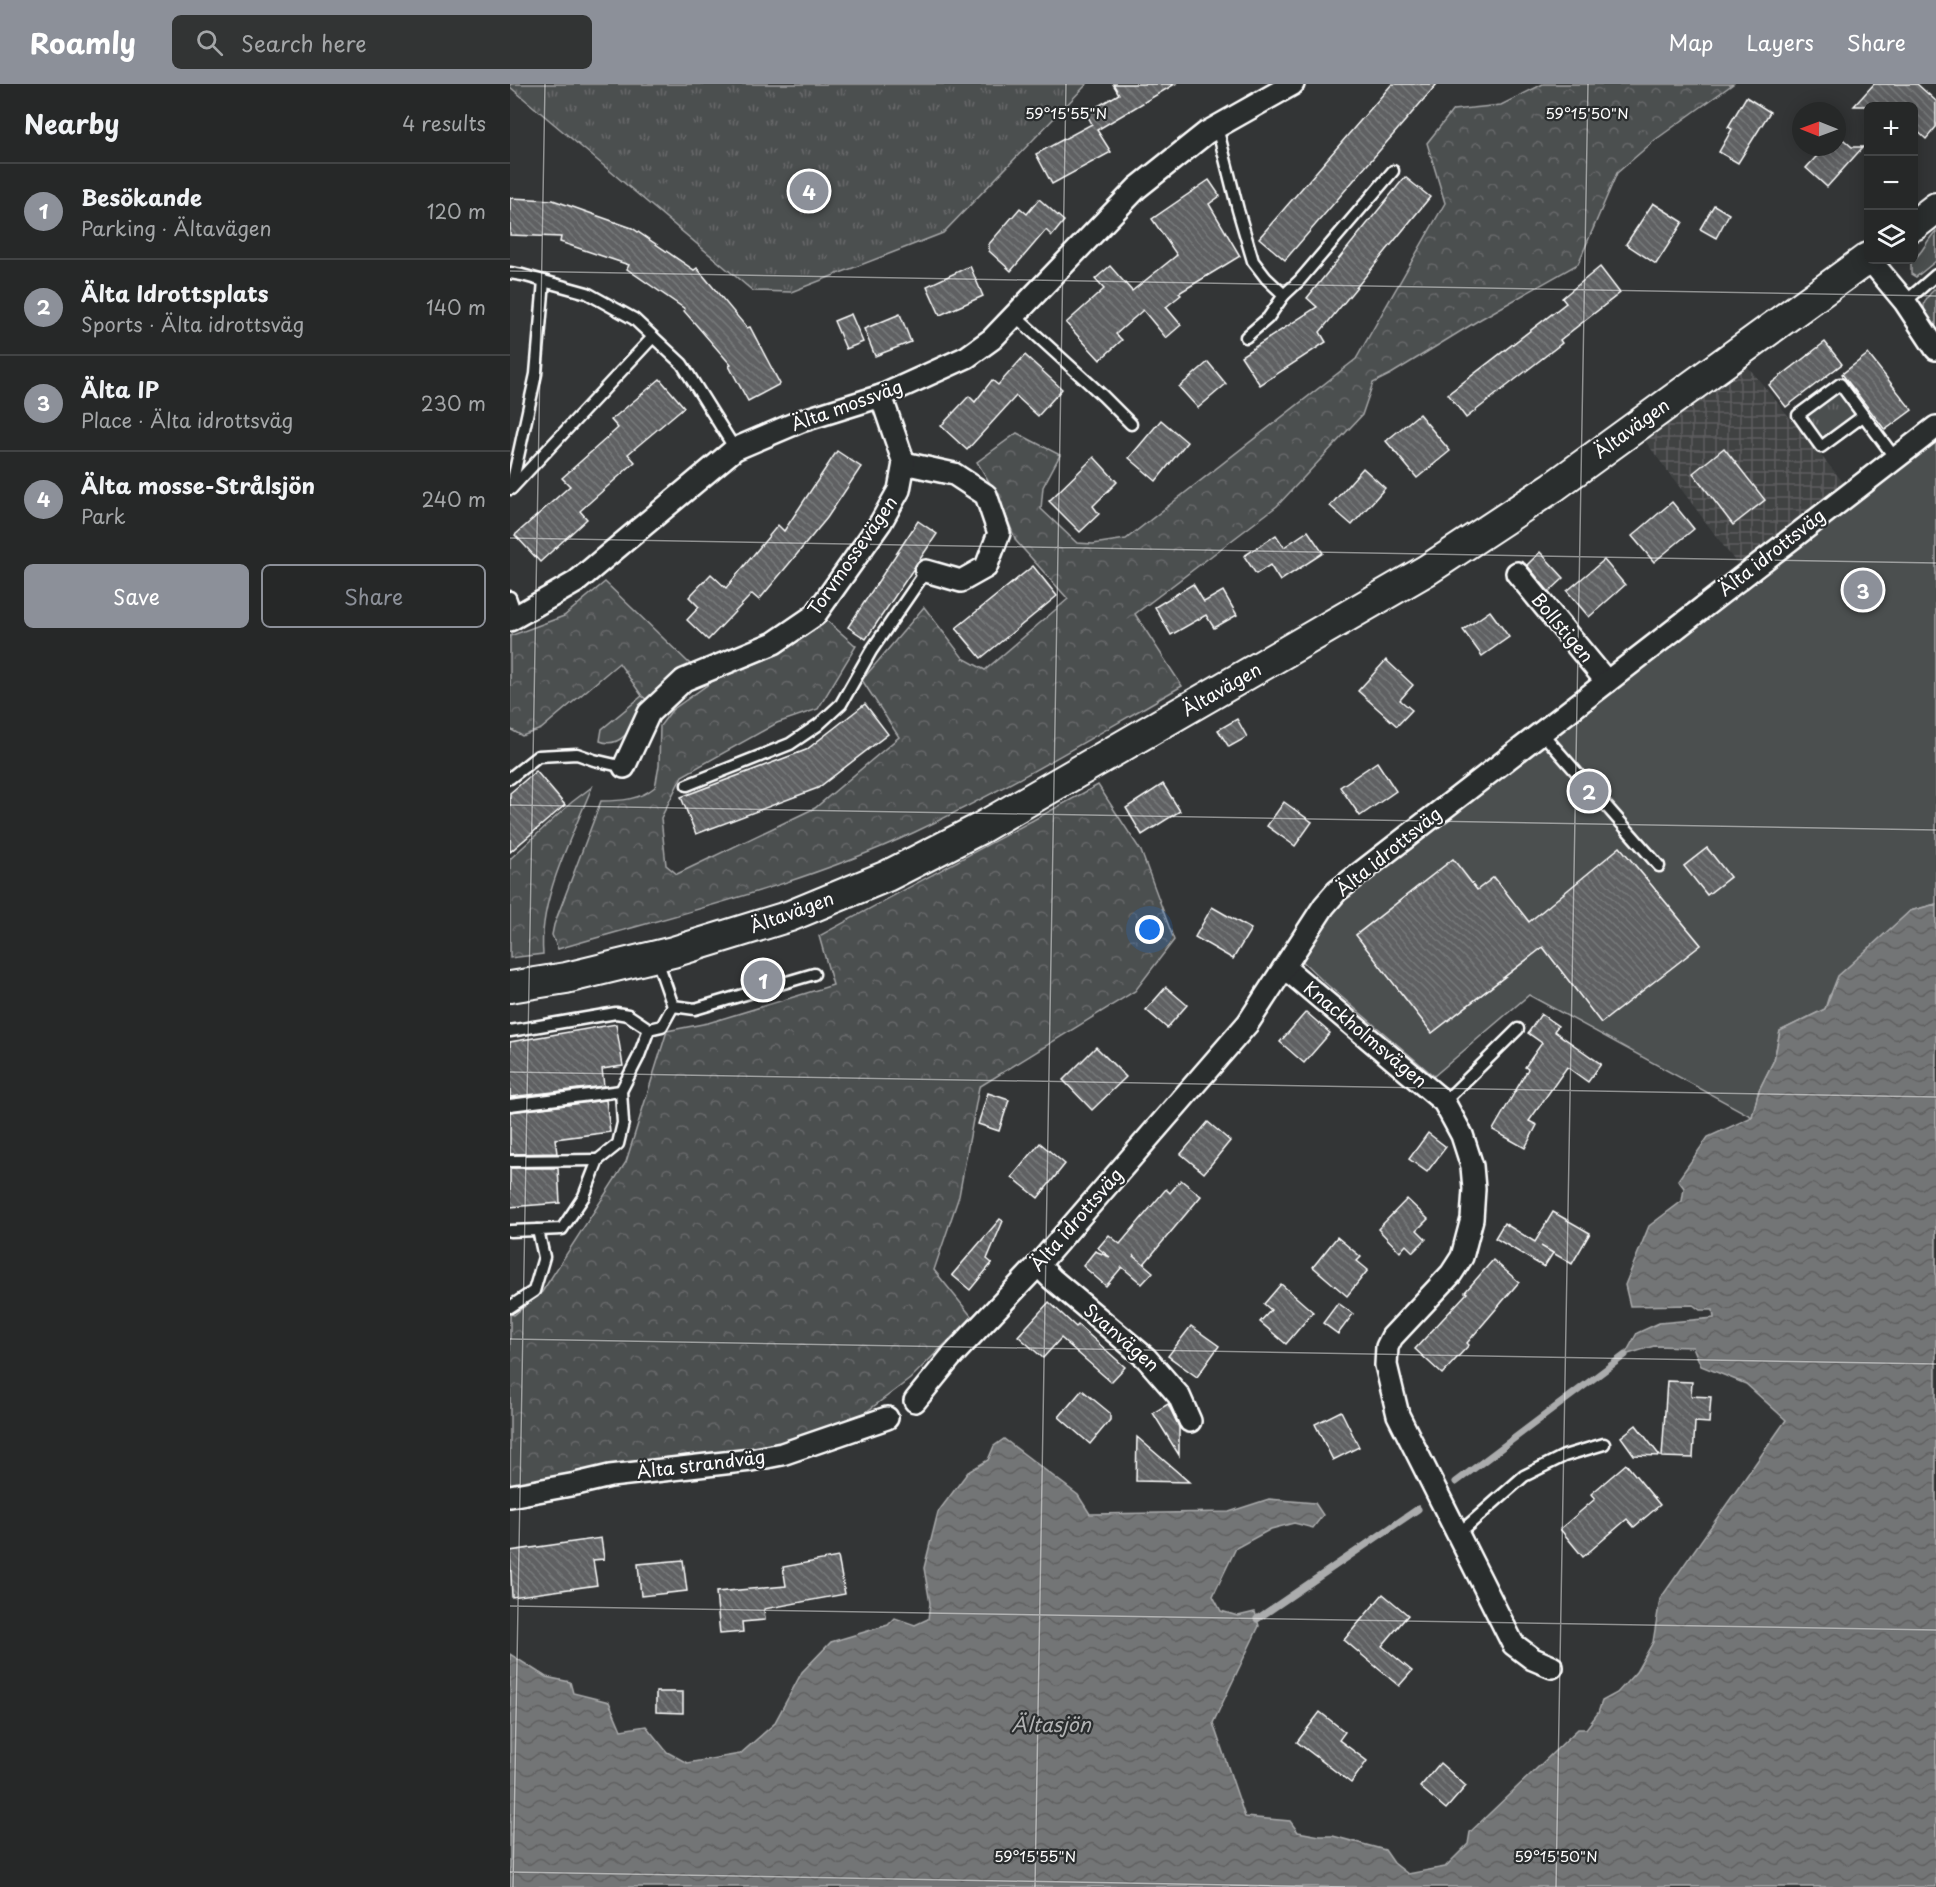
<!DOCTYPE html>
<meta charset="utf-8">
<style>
:root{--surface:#262828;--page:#323434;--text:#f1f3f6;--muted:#a4a6a8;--line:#424445;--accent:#8c9099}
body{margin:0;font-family:"Playpen Sans",sans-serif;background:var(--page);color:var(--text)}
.controls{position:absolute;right:18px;top:18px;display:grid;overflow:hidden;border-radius:9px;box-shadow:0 3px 15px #0003}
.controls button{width:54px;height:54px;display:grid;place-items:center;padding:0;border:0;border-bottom:2px solid var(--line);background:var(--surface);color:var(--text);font:30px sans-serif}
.compass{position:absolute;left:1282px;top:18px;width:54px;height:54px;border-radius:50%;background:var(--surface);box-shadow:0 3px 15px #0003;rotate:271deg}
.you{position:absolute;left:640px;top:846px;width:21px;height:21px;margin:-15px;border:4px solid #fff;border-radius:50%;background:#1a73e8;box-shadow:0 0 0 9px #1a73e833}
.badge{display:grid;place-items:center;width:39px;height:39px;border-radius:50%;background:var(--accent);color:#fff;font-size:20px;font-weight:700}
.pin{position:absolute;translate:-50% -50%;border:3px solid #fff;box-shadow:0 2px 6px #0006}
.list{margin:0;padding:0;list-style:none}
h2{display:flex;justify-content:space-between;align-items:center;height:78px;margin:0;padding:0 24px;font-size:26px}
h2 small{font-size:20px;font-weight:400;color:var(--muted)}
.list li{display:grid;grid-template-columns:39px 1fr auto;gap:18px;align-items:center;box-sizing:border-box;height:96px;padding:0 24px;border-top:2px solid var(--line)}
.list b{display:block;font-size:22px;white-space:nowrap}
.list p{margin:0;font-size:20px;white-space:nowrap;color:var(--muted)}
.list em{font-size:20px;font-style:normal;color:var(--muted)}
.actions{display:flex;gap:12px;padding:18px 24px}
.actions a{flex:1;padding:14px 0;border:2px solid var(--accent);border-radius:9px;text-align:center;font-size:21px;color:var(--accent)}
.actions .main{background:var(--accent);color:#fff}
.icon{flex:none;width:33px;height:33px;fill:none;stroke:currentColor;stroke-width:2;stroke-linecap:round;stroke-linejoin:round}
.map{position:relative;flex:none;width:1426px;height:1803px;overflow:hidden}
header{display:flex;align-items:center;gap:36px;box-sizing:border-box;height:84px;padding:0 30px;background:var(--accent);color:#fff}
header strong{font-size:28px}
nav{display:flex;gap:33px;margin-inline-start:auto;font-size:21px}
.search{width:420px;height:54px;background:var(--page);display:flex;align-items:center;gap:15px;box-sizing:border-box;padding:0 21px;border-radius:9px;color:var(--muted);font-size:22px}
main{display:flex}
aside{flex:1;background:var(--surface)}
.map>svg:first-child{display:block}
.industrial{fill:url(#industrial-grid)}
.green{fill:#4c4f50;stroke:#a6a7a8;stroke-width:1.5;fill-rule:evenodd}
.forest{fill:url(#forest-crowns);stroke:#a6a7a8;stroke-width:1.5}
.park{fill:url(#park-tufts);stroke:#a6a7a8;stroke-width:1.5}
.water{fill:url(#water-waves);stroke:#abacad;stroke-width:1.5}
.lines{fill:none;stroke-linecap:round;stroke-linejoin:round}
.stream{stroke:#abacad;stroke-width:7}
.building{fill:url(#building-back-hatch);stroke:#fff;stroke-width:1.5}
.service-casing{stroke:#fff;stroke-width:15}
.minor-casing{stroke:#fff;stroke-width:26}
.secondary-casing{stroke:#fff;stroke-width:34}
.service{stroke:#2a2d2e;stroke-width:10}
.minor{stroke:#2a2d2e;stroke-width:21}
.secondary{stroke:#2a2d2e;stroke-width:30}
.ticks{fill:none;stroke:#fff;stroke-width:1.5;stroke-opacity:0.45}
.labels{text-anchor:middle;stroke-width:4.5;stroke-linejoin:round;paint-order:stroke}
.street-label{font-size:18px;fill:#fff;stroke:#2a2d2e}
.water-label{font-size:20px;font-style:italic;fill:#b2b3b4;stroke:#2a2d2e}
.ticks-label{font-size:15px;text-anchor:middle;fill:#fff;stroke:#2a2d2e;stroke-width:4.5;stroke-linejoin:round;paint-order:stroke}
</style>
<header>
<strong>Roamly</strong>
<div class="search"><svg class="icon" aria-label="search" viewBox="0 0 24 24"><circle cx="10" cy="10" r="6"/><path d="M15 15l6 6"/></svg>Search here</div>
<nav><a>Map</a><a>Layers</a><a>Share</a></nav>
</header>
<main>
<aside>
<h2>Nearby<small>4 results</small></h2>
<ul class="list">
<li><span class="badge">1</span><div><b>Besökande</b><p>Parking · Ältavägen</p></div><em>120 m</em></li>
<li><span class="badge">2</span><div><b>Älta Idrottsplats</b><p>Sports · Älta idrottsväg</p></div><em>140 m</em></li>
<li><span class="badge">3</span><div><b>Älta IP</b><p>Place · Älta idrottsväg</p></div><em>230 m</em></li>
<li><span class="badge">4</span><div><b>Älta mosse-Strålsjön</b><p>Park</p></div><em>240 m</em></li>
</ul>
<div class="actions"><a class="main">Save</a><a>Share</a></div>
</aside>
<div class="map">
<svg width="1426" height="1803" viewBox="0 0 1426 1803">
<defs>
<pattern id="industrial-grid" width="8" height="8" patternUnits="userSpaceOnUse" patternTransform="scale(1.5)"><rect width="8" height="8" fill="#404243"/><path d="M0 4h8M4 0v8" fill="none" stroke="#5d5e5f"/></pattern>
<pattern id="forest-crowns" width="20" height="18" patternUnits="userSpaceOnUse" patternTransform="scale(1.5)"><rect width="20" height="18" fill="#4c4f50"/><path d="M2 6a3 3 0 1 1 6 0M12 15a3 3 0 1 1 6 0" fill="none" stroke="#67696a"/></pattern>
<pattern id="park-tufts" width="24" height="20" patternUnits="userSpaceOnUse" patternTransform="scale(1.5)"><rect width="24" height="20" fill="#4c4f50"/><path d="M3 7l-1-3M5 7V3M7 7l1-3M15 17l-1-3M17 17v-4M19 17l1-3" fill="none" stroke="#67696a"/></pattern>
<pattern id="water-waves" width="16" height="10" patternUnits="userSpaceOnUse" patternTransform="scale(1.5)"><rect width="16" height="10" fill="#737576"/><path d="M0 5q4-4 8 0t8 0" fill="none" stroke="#606061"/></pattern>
<pattern id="building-back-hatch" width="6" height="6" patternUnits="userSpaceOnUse" patternTransform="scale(1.5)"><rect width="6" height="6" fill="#5f6162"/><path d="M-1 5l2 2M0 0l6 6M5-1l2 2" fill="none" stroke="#77797a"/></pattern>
</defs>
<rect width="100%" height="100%" fill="#333536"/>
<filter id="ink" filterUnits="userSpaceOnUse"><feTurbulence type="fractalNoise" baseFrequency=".0167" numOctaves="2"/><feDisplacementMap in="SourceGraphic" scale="12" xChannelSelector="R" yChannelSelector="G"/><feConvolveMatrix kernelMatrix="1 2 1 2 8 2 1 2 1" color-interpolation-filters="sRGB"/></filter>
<g filter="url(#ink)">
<path class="industrial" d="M1234,278L1337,403L1230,484L1130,350Z"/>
<g class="green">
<path d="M1426,147V177L1406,193L1401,190V178C1414,168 1415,158 1426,147Z"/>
<path d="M1426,204V241L1425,242C1411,226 1409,219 1426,204Z"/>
<path d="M1426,344V820L1400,827L1319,912L1315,925L1270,947L1264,976L1249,1006L1242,1033L1019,911L924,992L814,898L783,868L813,822L1032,649L1043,653C1174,554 1296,444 1426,344ZM1110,764L1191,861L1091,939L1033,863L922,949L846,851L943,775L967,806L984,793L1019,838ZM1197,764L1220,793L1197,811L1174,782Z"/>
<path d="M132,612L139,617C127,634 114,667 90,657L92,645Z"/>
</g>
<g class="forest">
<path d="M1033,0H1223L1145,56L1107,89L1068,180L969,236L881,290L863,299L852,331L767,422L625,530L672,602C584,652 497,705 405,748C292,801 167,830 48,865L42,851L44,841L91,717C111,717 129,716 145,703L149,682L150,642L162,626L203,597L271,569L317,537L346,562L308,625L267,639L172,692L151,734L156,781L167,790L305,724L389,653L352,596L414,523L453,574L475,586L558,515L506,457L489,414L467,378L507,349L550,371L533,403L531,425L567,459L583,460L616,455L846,275L935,119L917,59L943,26L991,21Z"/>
<path d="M95,498L181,581L139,617L132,612L109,579L31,645L12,652L0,645V552L54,532Z"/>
<path d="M588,701L631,767L664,856L625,907L469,1003L449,1112L424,1186L462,1233L400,1295L344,1337L232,1375L0,1400V1230L4,1231L32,1208L116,1078L157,947L198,939L323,901L309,852Z"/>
<path d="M82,703C62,753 28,816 33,870L0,874V775L62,718Z"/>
</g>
<g class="park">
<path d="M0,0H577L433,149L281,208L243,207L0,3Z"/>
<path d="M1330,304L1349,332L1311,359L1292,332Z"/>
</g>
<path class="water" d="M1426,820V1803H0V1570L36,1593L60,1598L63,1609L99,1618L111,1646L136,1642L157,1668L177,1679L230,1670L264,1640L292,1588L321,1558L378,1541L385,1534L405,1541L418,1535L420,1519L414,1484L428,1428L458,1388L478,1376L484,1362L494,1355L568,1411L580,1430L719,1428L759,1415L805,1419L813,1431L803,1444L784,1439L761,1445L726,1464L703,1512L711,1527L728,1532L745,1528L749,1542L703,1639L735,1733L780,1737L788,1748L810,1752H823L875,1766L884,1779L898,1790L935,1783L958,1760L960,1748L1068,1645H1076L1088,1629L1092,1617L1107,1609L1126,1588L1143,1558L1150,1515L1276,1336L1236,1300L1191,1282L1183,1263L1144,1262L1115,1271L1127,1249L1149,1239L1204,1234L1203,1226H1190L1183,1221L1120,1222L1115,1201L1139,1142L1172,1117L1174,1104L1168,1096L1198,1053L1242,1033L1249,1006L1264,976L1270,947L1315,925L1328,892L1400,827Z"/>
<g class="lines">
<g class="stream">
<path d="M946,1398L1115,1271"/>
<path d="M747,1535L908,1425"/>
</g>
</g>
<g class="building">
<path d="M603,0H665L587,46L601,68L542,100L526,70L582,40L576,29L609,10Z"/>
<path d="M882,0H927L775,176L749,154Z"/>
<path d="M1364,0H1407L1426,17V43L1416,55L1404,44V22H1344Z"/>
<path d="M1236,13L1260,28L1228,79L1209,68L1222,45L1218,43Z"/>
<path d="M1327,50L1342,63H1353L1317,103L1296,84L1315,63H1327Z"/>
<path d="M895,93L920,113L810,248L816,258L750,301L731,272L807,223L797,214Z"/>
<path d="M699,96L710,112L699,120L730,172L669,209L671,211L656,223L671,241L656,254L633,226L606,250L612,256L590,276L556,239L594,205L585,195L600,182L622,207L667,171L642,135Z"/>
<path d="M0,114L43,116L122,144L184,186L187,184L237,244L240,243L270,300L238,317L219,282L221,281L174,227L175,225L117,185L119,181L50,158L51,153L0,151Z"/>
<path d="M529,115L554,137L542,152L536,146L501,187L479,167V160L510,124L517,130Z"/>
<path d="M1143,119L1173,138L1146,180L1116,160Z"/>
<path d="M1204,121L1219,130L1206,154L1190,145Z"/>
<path d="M460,182L473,212L430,231L417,202Z"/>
<path d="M1090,183L1110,209L1050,256L1052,259L956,334L938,310L1056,219L1052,214Z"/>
<path d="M341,230L353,258L336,265L324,237Z"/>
<path d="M390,230L401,258L365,272L354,245Z"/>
<path d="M1315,258L1332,280L1276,323L1259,301Z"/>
<path d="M1358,270L1402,326L1375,346L1332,290Z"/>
<path d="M515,271L552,305L528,332L506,312L457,366L431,342L459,312L465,318L482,296L488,301Z"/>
<path d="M698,278L716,300L688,324L669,303Z"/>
<path d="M150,295L174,323L118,370L125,378L70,427L77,435L30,478L5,451L60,402L52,394L108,344L101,336Z"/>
<path d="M909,330L940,367L907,394L876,357Z"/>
<path d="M651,336L677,358L646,397L619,374Z"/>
<path d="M1214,364L1255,416L1223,441L1183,389Z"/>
<path d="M327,367L351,383L317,434L249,516L242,510L198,556L177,536L189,523L179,513L201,490L216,504L268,441L274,447Z"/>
<path d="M584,373L607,398L583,422L589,430L570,448L539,417Z"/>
<path d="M853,384L875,404L842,441L820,422Z"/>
<path d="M1162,418L1184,445L1144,478L1122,452Z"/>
<path d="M408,437L427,450L356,555L338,543Z"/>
<path d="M798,447L813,469L770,497L760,481L746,490L734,472L766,451L774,463Z"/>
<path d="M1030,468L1054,494L1039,508L1017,481Z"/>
<path d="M1094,476L1115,501L1079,533L1057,507Z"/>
<path d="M523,482L547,512L471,574L446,544Z"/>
<path d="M683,500L694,518L713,507L727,531L704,544L696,531L661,551L645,523Z"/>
<path d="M980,527L999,553L972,572L953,546Z"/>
<path d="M876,576L903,601L890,616L902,626L887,642L848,607Z"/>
<path d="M355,620L378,650L308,704L186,750L171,713L296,666Z"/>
<path d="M727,635L737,653L719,663L708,646Z"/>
<path d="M867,678L886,707L850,732L830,703Z"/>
<path d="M26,687L55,721L0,768V709Z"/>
<path d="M653,700L670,727L632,751L616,724Z"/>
<path d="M774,718L802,738L785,762L757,742Z"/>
<path d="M1110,763L1191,861L1091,939L1033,863L922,949L846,851L943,775L967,806L984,793L1019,838Z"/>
<path d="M1197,764L1220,793L1197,811L1174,782Z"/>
<path d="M702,823L741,845L723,875L685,853Z"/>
<path d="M656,903L677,921L657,944L636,926Z"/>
<path d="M796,928L820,949L794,979L770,958Z"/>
<path d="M1031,930L1048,942L1044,947L1091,980L1078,998L1057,983L1019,1037L1027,1041L1015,1064L983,1046L1018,985L1015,983L1032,959L1018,949Z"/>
<path d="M106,940L113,982L92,985L94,1002L0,1013V958Z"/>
<path d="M586,963L616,993L582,1026L553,996Z"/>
<path d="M478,1009L499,1016L489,1047L468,1040Z"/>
<path d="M96,1016L100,1048L45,1055L47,1069L0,1070V1028Z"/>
<path d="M698,1038L720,1057L694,1089L671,1070Z"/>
<path d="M918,1049L936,1063L917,1088L899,1075Z"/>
<path d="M530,1059L555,1080L528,1114L502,1093Z"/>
<path d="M0,1084H48L50,1119L0,1123Z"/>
<path d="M671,1096L691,1112L634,1180L623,1171L643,1188L632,1200L612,1183L596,1202L573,1182L585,1167L600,1173L588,1164L599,1151L610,1160L656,1105L660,1109Z"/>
<path d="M897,1115L918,1135L907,1146L916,1155L903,1168L896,1161L890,1168L868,1145Z"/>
<path d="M1043,1128L1080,1149L1062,1180L1031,1162L1043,1169L1034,1183L985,1154L994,1139L1025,1158Z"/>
<path d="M490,1135L493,1137L477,1175L482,1179L460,1206L442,1191Z"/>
<path d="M827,1153L851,1173L847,1177L858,1186L837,1212L803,1183Z"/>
<path d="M983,1176L1009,1198L957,1259L959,1261L932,1290L905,1265L957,1209L955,1208Z"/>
<path d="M771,1200L803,1228L776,1260L750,1238L761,1226L754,1220Z"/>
<path d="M539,1218L566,1243L568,1241L615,1283L601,1298L551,1254L533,1274L508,1252Z"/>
<path d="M828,1219L843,1230L828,1250L813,1239Z"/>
<path d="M681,1242L709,1262L687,1293L658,1272Z"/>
<path d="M1157,1297L1182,1298L1181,1312L1201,1313L1199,1339L1185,1338L1183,1374L1152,1373Z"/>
<path d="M572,1306L600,1329V1336L580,1360L549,1333Z"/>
<path d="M658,1320L669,1343V1371L643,1329Z"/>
<path d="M831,1327L849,1363L823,1376L805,1340Z"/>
<path d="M1126,1341L1150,1372L1124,1371L1111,1353Z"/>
<path d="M627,1353L679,1398L626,1397Z"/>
<path d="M1116,1380L1150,1421L1124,1443L1117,1435L1073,1473L1050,1445L1085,1415L1081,1410Z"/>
<path d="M91,1454L94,1475L83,1476L87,1501L2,1513L0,1467Z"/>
<path d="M328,1473L335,1510L254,1525L255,1536L232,1538L233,1548L210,1550L206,1508L276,1502L273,1483Z"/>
<path d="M173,1476L177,1507L131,1512L128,1480Z"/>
<path d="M873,1510L898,1531L872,1562L902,1587L889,1602L834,1556Z"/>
<path d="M146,1608H173V1629L146,1628Z"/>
<path d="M810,1628L835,1648L829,1656L857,1677L841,1699L787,1658Z"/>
<path d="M930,1679L956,1702L936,1725L910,1703Z"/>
</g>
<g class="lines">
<g class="service-casing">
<g id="service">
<path d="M707,43L728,126L743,177L756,194L774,211"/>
<path d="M0,189L12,191L77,209L124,235L172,280L225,365"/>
<path d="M1395,218L1426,191"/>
<path d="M504,231L593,312L621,340"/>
<path d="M736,253L758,234L774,211L789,197L883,87"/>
<path d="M1353,332L1311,363L1288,331L1330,300L1385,374"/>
<path d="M2,404L143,253"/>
<path d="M1,405L26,290L34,197"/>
<path d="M0,513L7,533"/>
<path d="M1032,649L1149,782"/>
<path d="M0,694L28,672L67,670L84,676L114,683"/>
<path d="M177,701L280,660L308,641L331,620L361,567L416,487"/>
<path d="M163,922L185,925L304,890"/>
<path d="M0,947L106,929L118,931L139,945L152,942L163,922L146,873"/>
<path d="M934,1018L1008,945"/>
<path d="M0,1021L111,1007"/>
<path d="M0,1077L88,1076"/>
<path d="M0,1147L28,1146"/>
<path d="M0,1223L24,1207L34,1173L28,1146L52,1145L74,1112L88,1076L108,1060L113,1039L111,1007L128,974L139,945"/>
<path d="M947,1451L1014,1392L1054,1372L1094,1360"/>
</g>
</g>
<g class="minor-casing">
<g id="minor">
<path d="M1360,176L1395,218L1426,265"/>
<path d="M394,379L444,390L476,411L489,449L476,483L451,497L416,487"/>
<path d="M1007,489L1097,598"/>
<path d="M0,536L66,498L225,365L291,337L371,312L457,273L482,255L627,104L696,49L783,0"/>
<path d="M114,683L139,629L174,596L264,559L305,531L371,438L389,406L394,379L371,312"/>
<path d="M775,884L934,1018L952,1051L962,1082L964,1105L962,1135L952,1173L941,1190L882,1253L877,1263L876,1281L888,1331L1003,1560L1023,1575L1042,1583"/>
<path d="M528,1181L542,1195L636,1274L669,1312L680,1337"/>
<path d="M405,1317L440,1274L528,1181L738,939L814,822L827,807L1426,343"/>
<path d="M0,1412L66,1400L100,1392L241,1376L272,1370L377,1334"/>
</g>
</g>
<g class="secondary-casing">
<g id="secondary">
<path d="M1404,141L1426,124"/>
<path d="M0,903L56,894L163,868L280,832L377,792L469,745L917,486L1043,403L1358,174"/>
</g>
</g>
<use href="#service" class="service"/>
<use href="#minor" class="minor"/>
<use href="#secondary" class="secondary"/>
</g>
</g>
<path class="ticks" d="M0,187L1426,212M0,454L1426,479M0,721L1426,746M0,988L1426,1013M0,1255L1426,1280M0,1522L1426,1546M0,1788L835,1803M3,1803L35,0M525,1803L556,0M1046,1803L1078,0"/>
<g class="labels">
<g class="street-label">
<text transform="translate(337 322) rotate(-20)" y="6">Älta mossväg</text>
<text transform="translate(1122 345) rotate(-36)" y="6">Ältavägen</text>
<text transform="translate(1262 469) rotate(-38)" y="6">Älta idrottsväg</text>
<text transform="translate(343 472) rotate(-55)" y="6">Torvmossevägen</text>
<text transform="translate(1052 544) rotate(50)" y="6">Bollstigen</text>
<text transform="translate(712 606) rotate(-30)" y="6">Ältavägen</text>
<text transform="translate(879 768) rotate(-39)" y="6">Älta idrottsväg</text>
<text transform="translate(282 829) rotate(-20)" y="6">Ältavägen</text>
<text transform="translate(855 951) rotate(40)" y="6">Knackholmsvägen</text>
<text transform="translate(567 1136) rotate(-49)" y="6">Älta idrottsväg</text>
<text transform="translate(611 1254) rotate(41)" y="6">Svanvägen</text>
<text transform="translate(191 1381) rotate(-7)" y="6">Älta strandväg</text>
</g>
<g class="water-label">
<text x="541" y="1648">Ältasjön</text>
</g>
</g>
<g class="ticks-label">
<text x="556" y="35">59°15'55"N</text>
<text x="1077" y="35">59°15'50"N</text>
<text x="525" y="1778">59°15'55"N</text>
<text x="1046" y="1778">59°15'50"N</text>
</g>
</svg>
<div class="controls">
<button>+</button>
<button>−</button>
<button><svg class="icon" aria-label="layers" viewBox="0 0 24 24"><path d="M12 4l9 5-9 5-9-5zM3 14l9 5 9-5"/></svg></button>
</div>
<svg class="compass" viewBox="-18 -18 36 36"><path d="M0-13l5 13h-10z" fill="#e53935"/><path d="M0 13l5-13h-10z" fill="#a4a6a8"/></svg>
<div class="you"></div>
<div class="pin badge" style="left:253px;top:896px">1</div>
<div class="pin badge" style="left:1079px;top:707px">2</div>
<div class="pin badge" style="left:1353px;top:506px">3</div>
<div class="pin badge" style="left:299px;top:107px">4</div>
</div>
</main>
